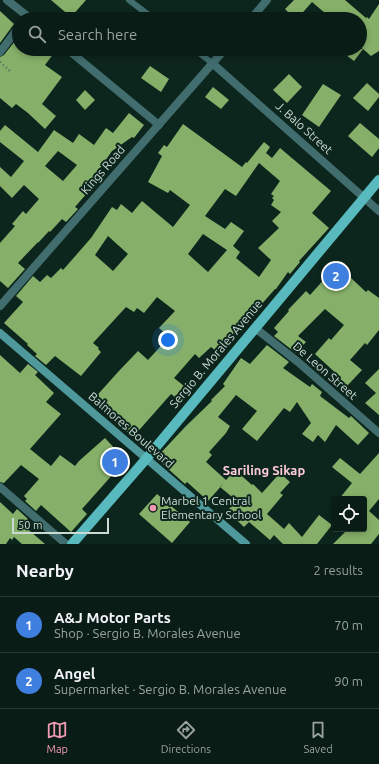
<!DOCTYPE html>
<meta charset="utf-8">
<style>
:root{--surface:#0a1c16;--page:#13251f;--text:#f1f3f6;--muted:#99a1a1;--line:#2a3a35;--accent:#f19ab2}
body{margin:0;font-family:Ubuntu,sans-serif;background:var(--page);color:var(--text)}
.controls{position:absolute;right:12px;bottom:12px;display:grid;overflow:hidden;border-radius:4px;box-shadow:0 2px 6px #0003}
.controls button{width:36px;height:36px;display:grid;place-items:center;padding:0;border:0;border-bottom:1px solid var(--line);background:var(--surface);color:var(--text);font:20px sans-serif}
.scale{position:absolute;left:12px;bottom:10px;width:97px;box-sizing:border-box;padding-left:4px;border:2px solid #cbdad3;border-top:0;font-size:11px;line-height:14px;white-space:nowrap;color:#cbdad3;-webkit-text-stroke:3px #0d261d;paint-order:stroke}
.you{position:absolute;left:168px;top:340px;width:14px;height:14px;margin:-10px;border:3px solid #fff;border-radius:50%;background:#1a73e8;box-shadow:0 0 0 6px #1a73e833}
.badge{display:grid;place-items:center;width:26px;height:26px;border-radius:50%;background:var(--accent);color:#fff;font-size:13px;font-weight:700}
.pin{position:absolute;translate:-50% -50%;border:2px solid #fff;box-shadow:0 1px 4px #0006}
.list{margin:0;padding:0;list-style:none}
h2{display:flex;justify-content:space-between;align-items:center;height:52px;margin:0;padding:0 16px;font-size:17px}
h2 small{font-size:13px;font-weight:400;color:var(--muted)}
.list li{display:grid;grid-template-columns:26px 1fr auto;gap:12px;align-items:center;box-sizing:border-box;height:56px;padding:0 16px;border-top:1px solid var(--line)}
.list b{display:block;font-size:15px;white-space:nowrap}
.list p{margin:0;font-size:13px;white-space:nowrap;color:var(--muted)}
.list em{font-size:13px;font-style:normal;color:var(--muted)}
.icon{flex:none;width:22px;height:22px;fill:none;stroke:currentColor;stroke-width:2;stroke-linecap:round;stroke-linejoin:round}
.map{position:relative;flex:none;width:379px;height:544px;overflow:hidden}
.search{position:absolute;background:var(--surface);box-shadow:0 2px 6px #0003;left:12px;right:12px;top:12px;height:44px;display:flex;align-items:center;gap:10px;box-sizing:border-box;padding:0 14px;border-radius:22px;color:var(--muted);font-size:15px}
.sheet{height:164px;background:var(--surface)}
nav{display:flex;justify-content:space-around;align-items:center;box-sizing:border-box;height:56px;border-top:1px solid var(--line);background:var(--surface);font-size:11px;color:var(--muted)}
nav a{display:grid;justify-items:center;gap:2px}
nav .on{color:var(--accent)}
.map>svg:first-child{display:block}
.building{fill:#86b069;fill-rule:evenodd}
.lines{fill:none;stroke-linecap:round;stroke-linejoin:round}
.path{stroke:#50655d;stroke-width:2.5;stroke-dasharray:1 3;stroke-linecap:butt}
.lane{stroke:#416d6f;stroke-width:6}
.street{stroke:#416d6f;stroke-width:8}
.secondary{stroke:#4f989b;stroke-width:8}
.primary{stroke:#58babe;stroke-width:10}
.poi-dot{fill:#f19ab2;stroke:#0d261d;stroke-width:1.5}
.labels{text-anchor:middle;stroke-width:4;stroke-linejoin:round;paint-order:stroke}
.street-label{font-size:12px;fill:#cbdad3;stroke:#0d261d}
.poi-label{font-size:12px;fill:#cbdad3;stroke:#0d261d;text-anchor:start}
.neighbourhood-label{font-size:13px;font-weight:bold;fill:#fdcad7;stroke:#0d261d}
</style>
<div class="map">
<svg width="379" height="544" viewBox="0 0 379 544">
<rect width="100%" height="100%" fill="#0d261d"/>
<g class="building">
<path d="M51,0H86L71,17Z"/>
<path d="M294,0H345L366,18L367,17L369,19L379,4V51L371,56L363,49L354,61L338,49H363L360,47V19H332L312,2L297,19H285L289,13L285,9Z"/>
<path d="M0,11L14,24L0,43Z"/>
<path d="M19,36V49H47L54,53L45,65L62,77L42,104L56,116L45,129L28,113L16,104L12,108L0,98V57L4,55Z"/>
<path d="M150,66L169,79L161,92L141,78Z"/>
<path d="M289,74L302,87L287,103L273,90Z"/>
<path d="M367,83L379,94V97L368,111L353,98Z"/>
<path d="M323,84L341,95L319,127L302,115Z"/>
<path d="M213,87L229,100L221,109L205,97Z"/>
<path d="M85,90L95,100L85,110L76,100Z"/>
<path d="M129,113L144,125L134,138L132,137L112,151L85,190L88,192L75,207L78,209L66,222L62,219L50,232L49,231L38,243V242L18,263L25,269L8,288L0,281V243L15,226L12,224L23,211L26,214L39,199L24,185L12,198L0,186V167L11,177L24,161L0,142V131L5,125L38,152L54,130L73,143L79,134L94,145L106,128L113,133ZM58,151L77,165L63,181L45,166Z"/>
<path d="M360,123L379,139V148L372,157L348,136Z"/>
<path d="M183,124L242,167L246,162L247,163L264,142L270,147L266,153L272,158L280,148L331,191L312,213L329,228L299,261L300,262L290,274L288,272L276,289H275L260,306L259,305L239,331L237,330L216,351L211,347L199,358L195,354L174,378L184,386L175,397L171,394L133,437L92,401L118,372L138,351L148,360L169,337L159,328L175,311L157,297L144,313L137,308L134,312L126,307L93,343L99,348L98,349L101,352L81,376L55,356L46,365L35,356L37,354L27,345L28,344L4,323L23,302L16,296L33,276L40,282L47,275L51,278L61,268L63,270L91,238L112,207L117,210L121,204L132,213L142,201L173,227L190,205L170,190L168,193L148,182L162,156L158,153L164,145L167,147ZM259,163L280,181L271,194L274,196L272,198L274,200L271,205L281,212L272,221L279,228L258,248L271,260L259,277L236,258L240,252L233,246L244,231L231,222L225,229L205,216L225,189L236,196ZM203,234L227,250L208,272L188,254ZM108,236L128,254L113,271L95,255Z"/>
<path d="M337,265L366,292L368,290L379,298V330L367,345L365,343L350,360L362,370L347,386L337,378L339,376L315,354L329,338L331,340L344,325L325,309L298,336L306,342L296,353L274,336L278,332L274,328L289,311L288,310L306,291L310,295Z"/>
<path d="M267,345L289,362L283,368L310,387L312,384L322,392L320,396L349,418L351,416L369,433L358,445L336,425L325,442L318,435L313,442L302,434L311,423L297,402L290,412L284,408L257,441L242,429L257,411L236,395L218,417L230,426L226,433L209,452L212,455L206,462L226,480L235,470L252,485L253,484L262,493L280,473L290,482L280,493L283,495L267,514L284,529L289,523L302,537L319,515L332,525L317,544H283L274,535L270,540L249,522L244,527L227,511L237,501L220,487L224,483L208,501L187,482L185,484L156,458L186,426L212,401L211,400L225,386L223,384L241,358L250,364Z"/>
<path d="M0,355L20,373L28,364L38,372L35,375L54,393L46,402L61,414L30,449L51,466L60,455L75,466L79,461L105,438L128,463L115,474L114,473L82,509L87,514L71,532L41,505L36,511L25,501L27,499L24,496L39,479L21,465L4,483L0,482Z"/>
<path d="M379,369V415L365,403L376,393L365,383Z"/>
<path d="M379,453V499L369,511L379,520V534L371,544H333L348,529H364V499H339L352,483L332,467L340,458L360,474Z"/>
<path d="M157,494L190,522L172,543L139,514Z"/>
<path d="M0,502L13,514L17,509L28,519L25,523L26,524L24,526L45,544H22L14,537L12,540L10,538L6,544H0Z"/>
</g>
<g class="lines">
<path class="path" d="M0,62L10,71"/>
<g class="lane">
<path d="M129,0L154,19"/>
<path d="M194,49L212,63"/>
</g>
<g class="street">
<path d="M7,0L31,19"/>
<path d="M251,19L267,0"/>
<path d="M67,49L159,125"/>
<path d="M0,52L19,27"/>
<path d="M212,63L379,211"/>
<path d="M0,306L225,49"/>
<path d="M255,328L298,362L379,433"/>
<path d="M0,487L66,544"/>
</g>
<path class="secondary" d="M0,333L246,544"/>
<path class="primary" d="M72,544L146,459L379,180"/>
</g>
<circle class="poi-dot" cx="153" cy="508" r="4"/>
<g class="labels">
<g class="street-label">
<text transform="translate(304 128) rotate(42)" y="4">J. Balo Street</text>
<text transform="translate(103 170) rotate(-49)" y="4">Kings Road</text>
<text transform="translate(216 354) rotate(-50)" y="4">Sergio B. Morales Avenue</text>
<text transform="translate(325 371) rotate(41)" y="4">De Leon Street</text>
<text transform="translate(131 430) rotate(41)" y="4">Balmores Boulevard</text>
</g>
<g class="poi-label">
<text x="161" y="505">Marbel 1 Central<tspan x="161" dy="14">Elementary School</tspan></text>
</g>
<g class="neighbourhood-label">
<text x="264" y="475">Sariling Sikap</text>
</g>
</g>
</svg>
<div class="controls">
<button><svg class="icon" aria-label="locate" viewBox="0 0 24 24"><circle cx="12" cy="12" r="6"/><path d="M12 2v4M12 18v4M2 12h4M18 12h4"/></svg></button>
</div>
<div class="scale">50 m</div>
<div class="you"></div>
<div class="pin badge" style="left:115px;top:462px;background:#3f7fe0">1</div>
<div class="pin badge" style="left:336px;top:276px;background:#3f7fe0">2</div>
<div class="search"><svg class="icon" aria-label="search" viewBox="0 0 24 24"><circle cx="10" cy="10" r="6"/><path d="M15 15l6 6"/></svg>Search here</div>
</div>
<section class="sheet">
<h2>Nearby<small>2 results</small></h2>
<ul class="list">
<li><span class="badge" style="background:#3f7fe0">1</span><div><b>A&amp;J Motor Parts</b><p>Shop · Sergio B. Morales Avenue</p></div><em>70 m</em></li>
<li><span class="badge" style="background:#3f7fe0">2</span><div><b>Angel</b><p>Supermarket · Sergio B. Morales Avenue</p></div><em>90 m</em></li>
</ul>
</section>
<nav>
<a class="on"><svg class="icon" aria-label="map" viewBox="0 0 24 24"><path d="M3 6l6-2 6 2 6-2v14l-6 2-6-2-6 2zM9 4v14M15 6v14"/></svg>Map</a>
<a><svg class="icon" aria-label="directions" viewBox="0 0 24 24"><path d="M12 3l9 9-9 9-9-9zM9 14v-3h6M13 9l2 2-2 2"/></svg>Directions</a>
<a><svg class="icon" aria-label="saved" viewBox="0 0 24 24"><path d="M7 4h10v16l-5-4-5 4z"/></svg>Saved</a>
</nav>
